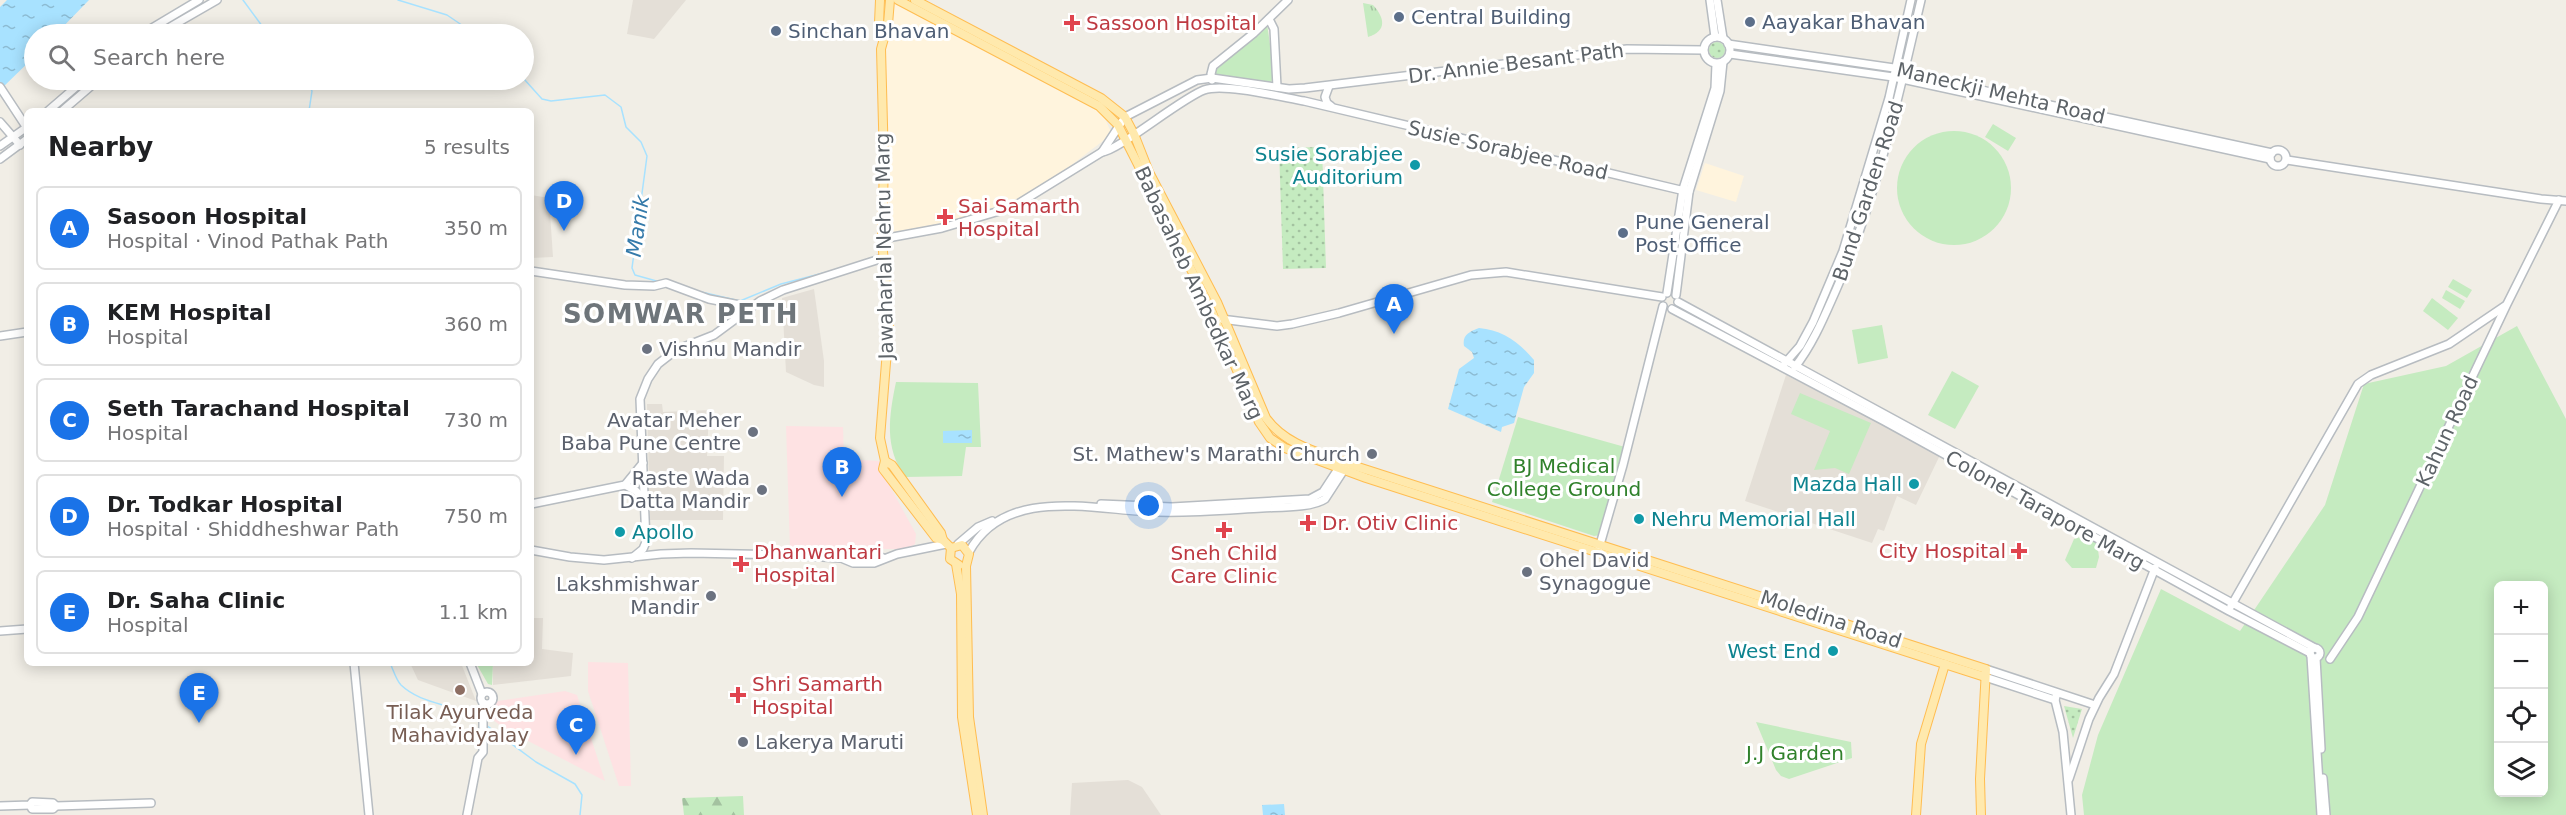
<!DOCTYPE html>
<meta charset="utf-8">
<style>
:root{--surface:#fff;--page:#f2f2f2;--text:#202124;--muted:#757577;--line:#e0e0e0;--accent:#1a73e8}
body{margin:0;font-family:"DejaVu Sans",sans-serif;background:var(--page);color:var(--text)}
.controls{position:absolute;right:18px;bottom:18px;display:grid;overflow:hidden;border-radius:9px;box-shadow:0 3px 15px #0003}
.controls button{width:54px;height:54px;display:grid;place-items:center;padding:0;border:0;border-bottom:2px solid var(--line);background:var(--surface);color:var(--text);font:30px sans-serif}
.you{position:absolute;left:1149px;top:506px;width:21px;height:21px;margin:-15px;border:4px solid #fff;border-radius:50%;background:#1a73e8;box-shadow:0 0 0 9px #1a73e833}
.badge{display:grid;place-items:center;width:39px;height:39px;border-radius:50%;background:var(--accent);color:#fff;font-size:20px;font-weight:700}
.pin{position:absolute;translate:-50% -50px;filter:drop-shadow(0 2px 3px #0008)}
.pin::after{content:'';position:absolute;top:32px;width:21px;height:18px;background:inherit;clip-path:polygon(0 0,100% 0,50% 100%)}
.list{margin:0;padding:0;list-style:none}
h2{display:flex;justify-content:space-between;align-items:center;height:78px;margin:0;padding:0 24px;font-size:26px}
h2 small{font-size:20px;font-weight:400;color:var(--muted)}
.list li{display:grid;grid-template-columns:39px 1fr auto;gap:18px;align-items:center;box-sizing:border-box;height:84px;margin:0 12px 12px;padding:0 12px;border:2px solid var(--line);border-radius:9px}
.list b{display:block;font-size:22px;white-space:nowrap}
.list p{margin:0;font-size:20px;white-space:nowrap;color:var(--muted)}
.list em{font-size:20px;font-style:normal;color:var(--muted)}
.icon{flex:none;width:33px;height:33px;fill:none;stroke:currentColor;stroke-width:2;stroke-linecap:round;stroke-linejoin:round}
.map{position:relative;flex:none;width:2566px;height:815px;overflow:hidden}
.search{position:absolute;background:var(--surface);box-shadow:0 3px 15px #0003;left:24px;top:24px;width:510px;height:66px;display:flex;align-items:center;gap:15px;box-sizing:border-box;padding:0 21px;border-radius:33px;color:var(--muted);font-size:22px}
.panel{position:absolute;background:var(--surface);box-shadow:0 3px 15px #0003;left:24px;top:108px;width:510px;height:558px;border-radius:9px}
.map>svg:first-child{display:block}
.commercial{fill:#fff4dd}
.education{fill:#e4dfd7}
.medical{fill:#fee2e3}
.grass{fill:url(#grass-tufts)}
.forest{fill:url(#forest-firs)}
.park{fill:#c5ebc0;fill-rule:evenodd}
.garden{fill:url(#garden-dots)}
.water{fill:url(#water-ripples)}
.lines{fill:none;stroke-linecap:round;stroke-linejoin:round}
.stream{stroke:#a8e2ff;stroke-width:1.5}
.secondary-casing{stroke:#b7bcc1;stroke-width:10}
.primary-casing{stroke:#ffbd51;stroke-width:10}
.secondary{stroke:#fff;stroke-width:7}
.primary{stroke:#ffe9ad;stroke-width:8}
.service-dot{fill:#5c6f8a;stroke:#fff;stroke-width:2}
.health-dot{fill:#e0444e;stroke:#fff;stroke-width:2}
.culture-dot{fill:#0f9aa8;stroke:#fff;stroke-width:2}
.worship-dot{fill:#6b7280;stroke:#fff;stroke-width:2}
.education-dot{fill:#8d6e63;stroke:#fff;stroke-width:2}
.labels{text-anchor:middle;stroke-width:6;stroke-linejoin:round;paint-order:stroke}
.service-label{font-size:20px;fill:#4e5e75;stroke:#fff;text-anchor:start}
.health-label{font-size:20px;fill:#be3a42;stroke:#fff;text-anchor:start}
.street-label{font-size:20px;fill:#5d6368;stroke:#fff}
.culture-label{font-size:20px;fill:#0d838f;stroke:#fff;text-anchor:end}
.worship-label{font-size:20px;fill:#5b616d;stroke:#fff;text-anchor:end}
.park-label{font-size:20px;fill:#30812b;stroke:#fff}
.education-label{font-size:20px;fill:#785e54;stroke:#fff}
.water-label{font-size:21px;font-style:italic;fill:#347aaa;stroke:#fff}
.district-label{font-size:26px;font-weight:bold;letter-spacing:1.5px;fill:#6e757a;stroke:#fff}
</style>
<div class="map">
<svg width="2566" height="815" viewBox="0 0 2566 815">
<defs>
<pattern id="grass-tufts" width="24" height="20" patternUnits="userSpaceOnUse" patternTransform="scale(1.5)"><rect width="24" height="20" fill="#c5ebc0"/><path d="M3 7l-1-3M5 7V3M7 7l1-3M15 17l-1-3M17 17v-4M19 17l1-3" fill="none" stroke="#a3c2a0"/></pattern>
<pattern id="forest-firs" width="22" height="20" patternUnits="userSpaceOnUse" patternTransform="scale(1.5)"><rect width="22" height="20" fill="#c5ebc0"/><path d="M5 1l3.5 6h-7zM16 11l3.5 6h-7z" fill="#a3c2a0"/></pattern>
<pattern id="garden-dots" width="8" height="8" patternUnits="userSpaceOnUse" patternTransform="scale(1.5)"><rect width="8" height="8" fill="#c5ebc0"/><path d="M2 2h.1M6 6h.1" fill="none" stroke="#a3c2a0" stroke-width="1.8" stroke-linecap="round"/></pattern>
<pattern id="water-ripples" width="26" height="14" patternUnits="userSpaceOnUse" patternTransform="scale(1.5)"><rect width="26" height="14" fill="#a8e2ff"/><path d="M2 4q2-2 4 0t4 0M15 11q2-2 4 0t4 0" fill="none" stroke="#8cbbd2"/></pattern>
</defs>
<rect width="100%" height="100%" fill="#f1eee6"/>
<g class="commercial">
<path d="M892,1L912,7L1099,106L1112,134L1057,176L1001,211L883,235L881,63Z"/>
<path d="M1705,163L1744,176L1736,202L1696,190Z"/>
</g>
<g class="education">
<path d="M633,0H686L654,39L627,34Z"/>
<path d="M531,195L549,198L553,257L531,258Z"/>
<path d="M814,289L824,361V387L814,385L786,372L782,298Z"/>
<path d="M1786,375L1941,453L1916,505L1897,496L1884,531L1878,529L1872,543L1745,501Z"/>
<path d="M647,404H662L663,412L709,410L707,456H724L723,520H650Z"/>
<path d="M531,618H543L542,649L573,653L571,676L493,685V663H531Z"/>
<path d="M410,663H461L476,701L418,680Z"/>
<path d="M1128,780L1142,787L1161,815H1070L1072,783Z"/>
</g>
<g class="medical">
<path d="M786,426L843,427L844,459L879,461L882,472L916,534L915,544L907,549H790Z"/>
<path d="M588,662L628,663L631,786H619L588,691Z"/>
<path d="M565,691L577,695L605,781L505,729L485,714L498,701Z"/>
</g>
<path class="grass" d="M1363,3L1373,5C1385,18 1387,31 1368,37Z"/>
<path class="forest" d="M743,796L744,815H684L682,798Z"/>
<g class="park">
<path d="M1267,24L1274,71L1271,84L1216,78V70Z"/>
<path d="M1993,124L2016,138L2008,151L1985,137Z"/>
<circle cx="1954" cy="188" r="57"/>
<path d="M2453,279L2472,290L2467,298L2448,287Z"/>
<path d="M2446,290L2465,301L2460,309L2442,298Z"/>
<path d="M2432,298L2458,318L2448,330L2423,311Z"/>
<path d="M1882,325L1888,358L1858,364L1852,330Z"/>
<path d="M2517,326L2566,419V815H2084L2082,795L2098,735L2161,589L2240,631L2325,505L2364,384L2446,366ZM2498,586H2544V792H2498Z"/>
<path d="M1952,371L1979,386L1955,429L1928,415Z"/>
<path d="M896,382L978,383L981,447H966L962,476L905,477C884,447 889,416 896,382Z"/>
<path d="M1800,393L1871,423L1849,474L1835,468L1814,470L1830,431L1791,414Z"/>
<path d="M1518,417L1625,447L1601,535L1594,536L1492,502Z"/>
<path d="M2084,536L2097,543L2099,557L2096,568H2072L2065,560L2074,539Z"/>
<path d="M476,663H493L492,685L488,684Z"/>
<path d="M1756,722L1851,742L1852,758L1789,779L1781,776L1776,770Z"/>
</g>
<g class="garden">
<circle cx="1717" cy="50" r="8"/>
<path d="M1322,147L1326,268L1283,269L1279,148Z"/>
<path d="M2064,706L2082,709L2073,738Z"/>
</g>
<g class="water">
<path d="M7,0H89L56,34H34V57L0,90V7Z"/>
<path d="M1479,328C1502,330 1519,342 1534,360V373L1524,387L1514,423L1502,427L1501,432L1448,409L1459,369L1474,358L1472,352L1464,346C1462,335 1469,332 1479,328Z"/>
<path d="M972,430V443H943V431Z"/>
<path d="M1284,804L1285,815H1263L1262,805Z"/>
</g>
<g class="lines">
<g class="stream">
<path d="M243,0L268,34"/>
<path d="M398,0L447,15L475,34"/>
<path d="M524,79L542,99L551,101L605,95L621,107L626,127L641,142L647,156L632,268L635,275L660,282"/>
<path d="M306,80L312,91L309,111"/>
<path d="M697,291L740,301L781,284L835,270"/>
<path d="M390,663C393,669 396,680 401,685C423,706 456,703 480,721"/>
<path d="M486,725L536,762L575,784L582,795L580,815"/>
</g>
<g class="secondary-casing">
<g id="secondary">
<path d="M1710,0L1715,37"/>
<path d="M1717,0L1723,38"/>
<path d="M1269,19L1274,29L1277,87"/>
<path d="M142,34L199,0"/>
<path d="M158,34L217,0"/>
<circle cx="1717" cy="50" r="13"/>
<path d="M1728,44L1894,68L1994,93L2272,153"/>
<path d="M1730,54L1893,77L2270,159"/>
<path d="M1212,80L1211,74L1213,66L1254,33L1288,0"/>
<path d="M1329,86L1325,97L1327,103L1331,106"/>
<path d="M0,87L27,128"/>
<path d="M48,111L84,80"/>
<path d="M62,111L98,80"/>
<path d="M0,122L20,145"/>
<path d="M0,146L27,127"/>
<circle cx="2278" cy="158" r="8"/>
<path d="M1102,152L1125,117L1197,80L1212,78L1289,89L1305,88L1627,49L1703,50"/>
<path d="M0,159L27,139"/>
<path d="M2287,160L2541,199L2566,201"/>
<path d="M882,239L942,228L1013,207L1102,152C1118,151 1180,99 1204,90C1224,83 1281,97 1304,101L1689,192"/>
<path d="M531,271L625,285L654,286L666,283L709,299L750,307"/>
<path d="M1667,293L1683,189L1715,88L1716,64"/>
<path d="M1676,295L1689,192L1720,91L1723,62"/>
<path d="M1678,302L2315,648"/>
<path d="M1672,309L1884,421L2229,611L2310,653"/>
<path d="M1221,319L1277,326L1292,324L1339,313L1471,275L1506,272L1662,297"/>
<path d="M0,336L27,332"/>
<path d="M1785,363L1800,346L1813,322L1843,251L1889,98L1911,0"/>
<path d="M1795,367C1813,344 1824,317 1836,290C1877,198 1898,98 1921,0"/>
<path d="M625,485L636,491L644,499"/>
<path d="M531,504L625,485L643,463"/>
<path d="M1101,504L1172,507L1310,499L1323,492L1342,463"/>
<path d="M958,544L978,527L992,521"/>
<path d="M1599,548L1623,465L1663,306"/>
<path d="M531,550L570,557L604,560L661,554L691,553L786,555L841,558L853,563H874L897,554L946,544"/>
<path d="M969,552C1006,484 1096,511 1157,512C1192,513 1227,510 1262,508C1278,507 1312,508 1325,499L1347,465"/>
<path d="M632,558L643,549L646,542L640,399L648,379L658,364L676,350L714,335L760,301L783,290L883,258"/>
<path d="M841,558C854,551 871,552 883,558"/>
<path d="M2231,606L2358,384L2371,375L2449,344L2505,306"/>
<path d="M0,631L27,629"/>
<circle cx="2315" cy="653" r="5"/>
<path d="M2311,656L2321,815"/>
<path d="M2316,658L2321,749"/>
<path d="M2330,659L2358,617L2507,304L2559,200"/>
<path d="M354,663L369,815"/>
<path d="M470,663L482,694"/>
<path d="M1986,669L2095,705"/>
<path d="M1985,677L2055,700"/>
<circle cx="487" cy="698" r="6"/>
<path d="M2057,693L2055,700L2063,732L2071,815"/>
<path d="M2323,778L2326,815"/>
<path d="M2069,779L2089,719L2099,698L2114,674L2155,568"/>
<path d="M30,805L32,809H53L56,806L151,803"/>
<path d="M0,806L30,805L32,802L53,803L56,806"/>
<path d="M467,815L478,758L483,752V703"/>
</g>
</g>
<g class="primary-casing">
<g id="primary">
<path d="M880,0L879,23L883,37"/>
<path d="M890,0L888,24L881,49L884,163L882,239L889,325L880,438L885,461L883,469L936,538L943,540"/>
<path d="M898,0L1099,106L1118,125L1209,305L1259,422L1270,438L1285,448L1366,478L1985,677"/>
<path d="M915,0L1101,98L1125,117L1134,134L1149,172L1217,302L1266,418C1287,447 1323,453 1355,466L1986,669L1980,779L1981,815"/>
<path d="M885,461L892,465L941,533L943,540L951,548"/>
<path d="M951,548L962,545L969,554L966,566L969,717L983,815"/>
<path d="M951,548L950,559L959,565"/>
<path d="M956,564L961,594L962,717L977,815"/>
<path d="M1916,815L1921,744L1945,664"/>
</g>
</g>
<use href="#secondary" class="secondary"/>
<use href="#primary" class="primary"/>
</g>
<g class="service-dot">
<circle cx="1399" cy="17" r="6"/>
<circle cx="1750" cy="22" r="6"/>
<circle cx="776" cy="31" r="6"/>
<circle cx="1623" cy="233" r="6"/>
</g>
<g class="health-dot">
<path d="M1069 14h6v6h6v6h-6v6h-6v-6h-6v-6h6z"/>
<path d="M942 208h6v6h6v6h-6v6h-6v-6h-6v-6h6z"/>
<path d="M1305 514h6v6h6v6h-6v6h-6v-6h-6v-6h6z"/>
<path d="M1221 521h6v6h6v6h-6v6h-6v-6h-6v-6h6z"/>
<path d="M2016 542h6v6h6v6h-6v6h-6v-6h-6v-6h6z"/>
<path d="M738 555h6v6h6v6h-6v6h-6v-6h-6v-6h6z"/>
<path d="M735 686h6v6h6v6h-6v6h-6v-6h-6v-6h6z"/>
</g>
<g class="culture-dot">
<circle cx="1415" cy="165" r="6"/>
<circle cx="1914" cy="484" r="6"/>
<circle cx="1639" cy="519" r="6"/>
<circle cx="620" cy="532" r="6"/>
<circle cx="1833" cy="651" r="6"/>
</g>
<g class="worship-dot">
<circle cx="647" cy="349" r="6"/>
<circle cx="753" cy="432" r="6"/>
<circle cx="1372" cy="454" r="6"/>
<circle cx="762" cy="490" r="6"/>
<circle cx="1527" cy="572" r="6"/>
<circle cx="711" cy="596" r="6"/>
<circle cx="743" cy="742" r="6"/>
</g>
<circle class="education-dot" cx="460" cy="690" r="6"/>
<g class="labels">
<g class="service-label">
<text x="1411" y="24">Central Building</text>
<text x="1762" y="29">Aayakar Bhavan</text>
<text x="788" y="38">Sinchan Bhavan</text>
<text x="1635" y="229">Pune General<tspan x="1635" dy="23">Post Office</tspan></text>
</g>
<g class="health-label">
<text x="1086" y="30">Sassoon Hospital</text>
<text x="958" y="213">Sai Samarth<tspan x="958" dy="23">Hospital</tspan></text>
<text x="1322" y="530">Dr. Otiv Clinic</text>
<text x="2006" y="558" text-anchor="end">City Hospital</text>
<text x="754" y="559">Dhanwantari<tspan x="754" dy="23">Hospital</tspan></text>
<text x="1224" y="560" text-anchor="middle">Sneh Child<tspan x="1224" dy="23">Care Clinic</tspan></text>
<text x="752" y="691">Shri Samarth<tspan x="752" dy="23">Hospital</tspan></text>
</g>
<g class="street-label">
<text transform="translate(1516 63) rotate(-7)" y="7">Dr. Annie Besant Path</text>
<text transform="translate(2001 93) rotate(13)" y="7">Maneckji Mehta Road</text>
<text transform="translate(1508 150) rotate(13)" y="7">Susie Sorabjee Road</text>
<text transform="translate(1868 191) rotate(-72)" y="7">Bund Garden Road</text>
<text transform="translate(884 246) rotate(-91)" y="7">Jawaharlal Nehru Marg</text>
<text transform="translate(1199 293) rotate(65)" y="7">Babasaheb Ambedkar Marg</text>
<text transform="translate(2447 431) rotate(-65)" y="7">Kahun Road</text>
<text transform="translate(2045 510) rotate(29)" y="7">Colonel Tarapore Marg</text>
<text transform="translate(1831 619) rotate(18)" y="7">Moledina Road</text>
</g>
<g class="culture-label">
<text x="1403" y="161">Susie Sorabjee<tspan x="1403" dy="23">Auditorium</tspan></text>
<text x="1902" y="491">Mazda Hall</text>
<text x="1651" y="526" text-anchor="start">Nehru Memorial Hall</text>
<text x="632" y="539" text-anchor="start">Apollo</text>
<text x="1821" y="658">West End</text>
</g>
<g class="worship-label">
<text x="659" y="356" text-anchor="start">Vishnu Mandir</text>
<text x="741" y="427">Avatar Meher<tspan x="741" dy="23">Baba Pune Centre</tspan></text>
<text x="1360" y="461">St. Mathew's Marathi Church</text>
<text x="750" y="485">Raste Wada<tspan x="750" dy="23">Datta Mandir</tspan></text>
<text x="1539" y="567" text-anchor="start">Ohel David<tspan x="1539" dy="23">Synagogue</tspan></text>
<text x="699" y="591">Lakshmishwar<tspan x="699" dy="23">Mandir</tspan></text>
<text x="755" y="749" text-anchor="start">Lakerya Maruti</text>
</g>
<g class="park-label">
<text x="1564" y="473">BJ Medical<tspan x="1564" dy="23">College Ground</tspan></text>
<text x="1795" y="760">J.J Garden</text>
</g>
<g class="education-label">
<text x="460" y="719">Tilak Ayurveda<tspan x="460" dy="23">Mahavidyalay</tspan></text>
</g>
<g class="water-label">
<text transform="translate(638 226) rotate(-82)" y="7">Manik</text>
</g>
<g class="district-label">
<text x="681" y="323">SOMWAR PETH</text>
</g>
</g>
</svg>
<div class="controls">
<button>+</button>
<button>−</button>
<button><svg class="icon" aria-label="locate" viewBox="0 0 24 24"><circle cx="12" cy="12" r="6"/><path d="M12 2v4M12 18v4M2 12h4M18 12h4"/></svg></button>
<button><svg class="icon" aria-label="layers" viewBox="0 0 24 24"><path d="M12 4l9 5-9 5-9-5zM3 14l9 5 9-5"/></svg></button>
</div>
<div class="you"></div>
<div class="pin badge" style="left:1394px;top:334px">A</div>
<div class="pin badge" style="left:842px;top:497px">B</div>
<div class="pin badge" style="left:576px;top:755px">C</div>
<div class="pin badge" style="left:564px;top:231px">D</div>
<div class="pin badge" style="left:199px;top:723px">E</div>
<div class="search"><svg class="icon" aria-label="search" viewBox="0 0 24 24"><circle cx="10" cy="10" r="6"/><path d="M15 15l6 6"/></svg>Search here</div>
<section class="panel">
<h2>Nearby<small>5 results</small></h2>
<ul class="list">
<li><span class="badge">A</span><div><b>Sasoon Hospital</b><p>Hospital · Vinod Pathak Path</p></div><em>350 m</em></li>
<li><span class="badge">B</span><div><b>KEM Hospital</b><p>Hospital</p></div><em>360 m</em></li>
<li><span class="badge">C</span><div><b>Seth Tarachand Hospital</b><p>Hospital</p></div><em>730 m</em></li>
<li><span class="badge">D</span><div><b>Dr. Todkar Hospital</b><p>Hospital · Shiddheshwar Path</p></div><em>750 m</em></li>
<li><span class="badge">E</span><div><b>Dr. Saha Clinic</b><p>Hospital</p></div><em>1.1 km</em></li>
</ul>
</section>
</div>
